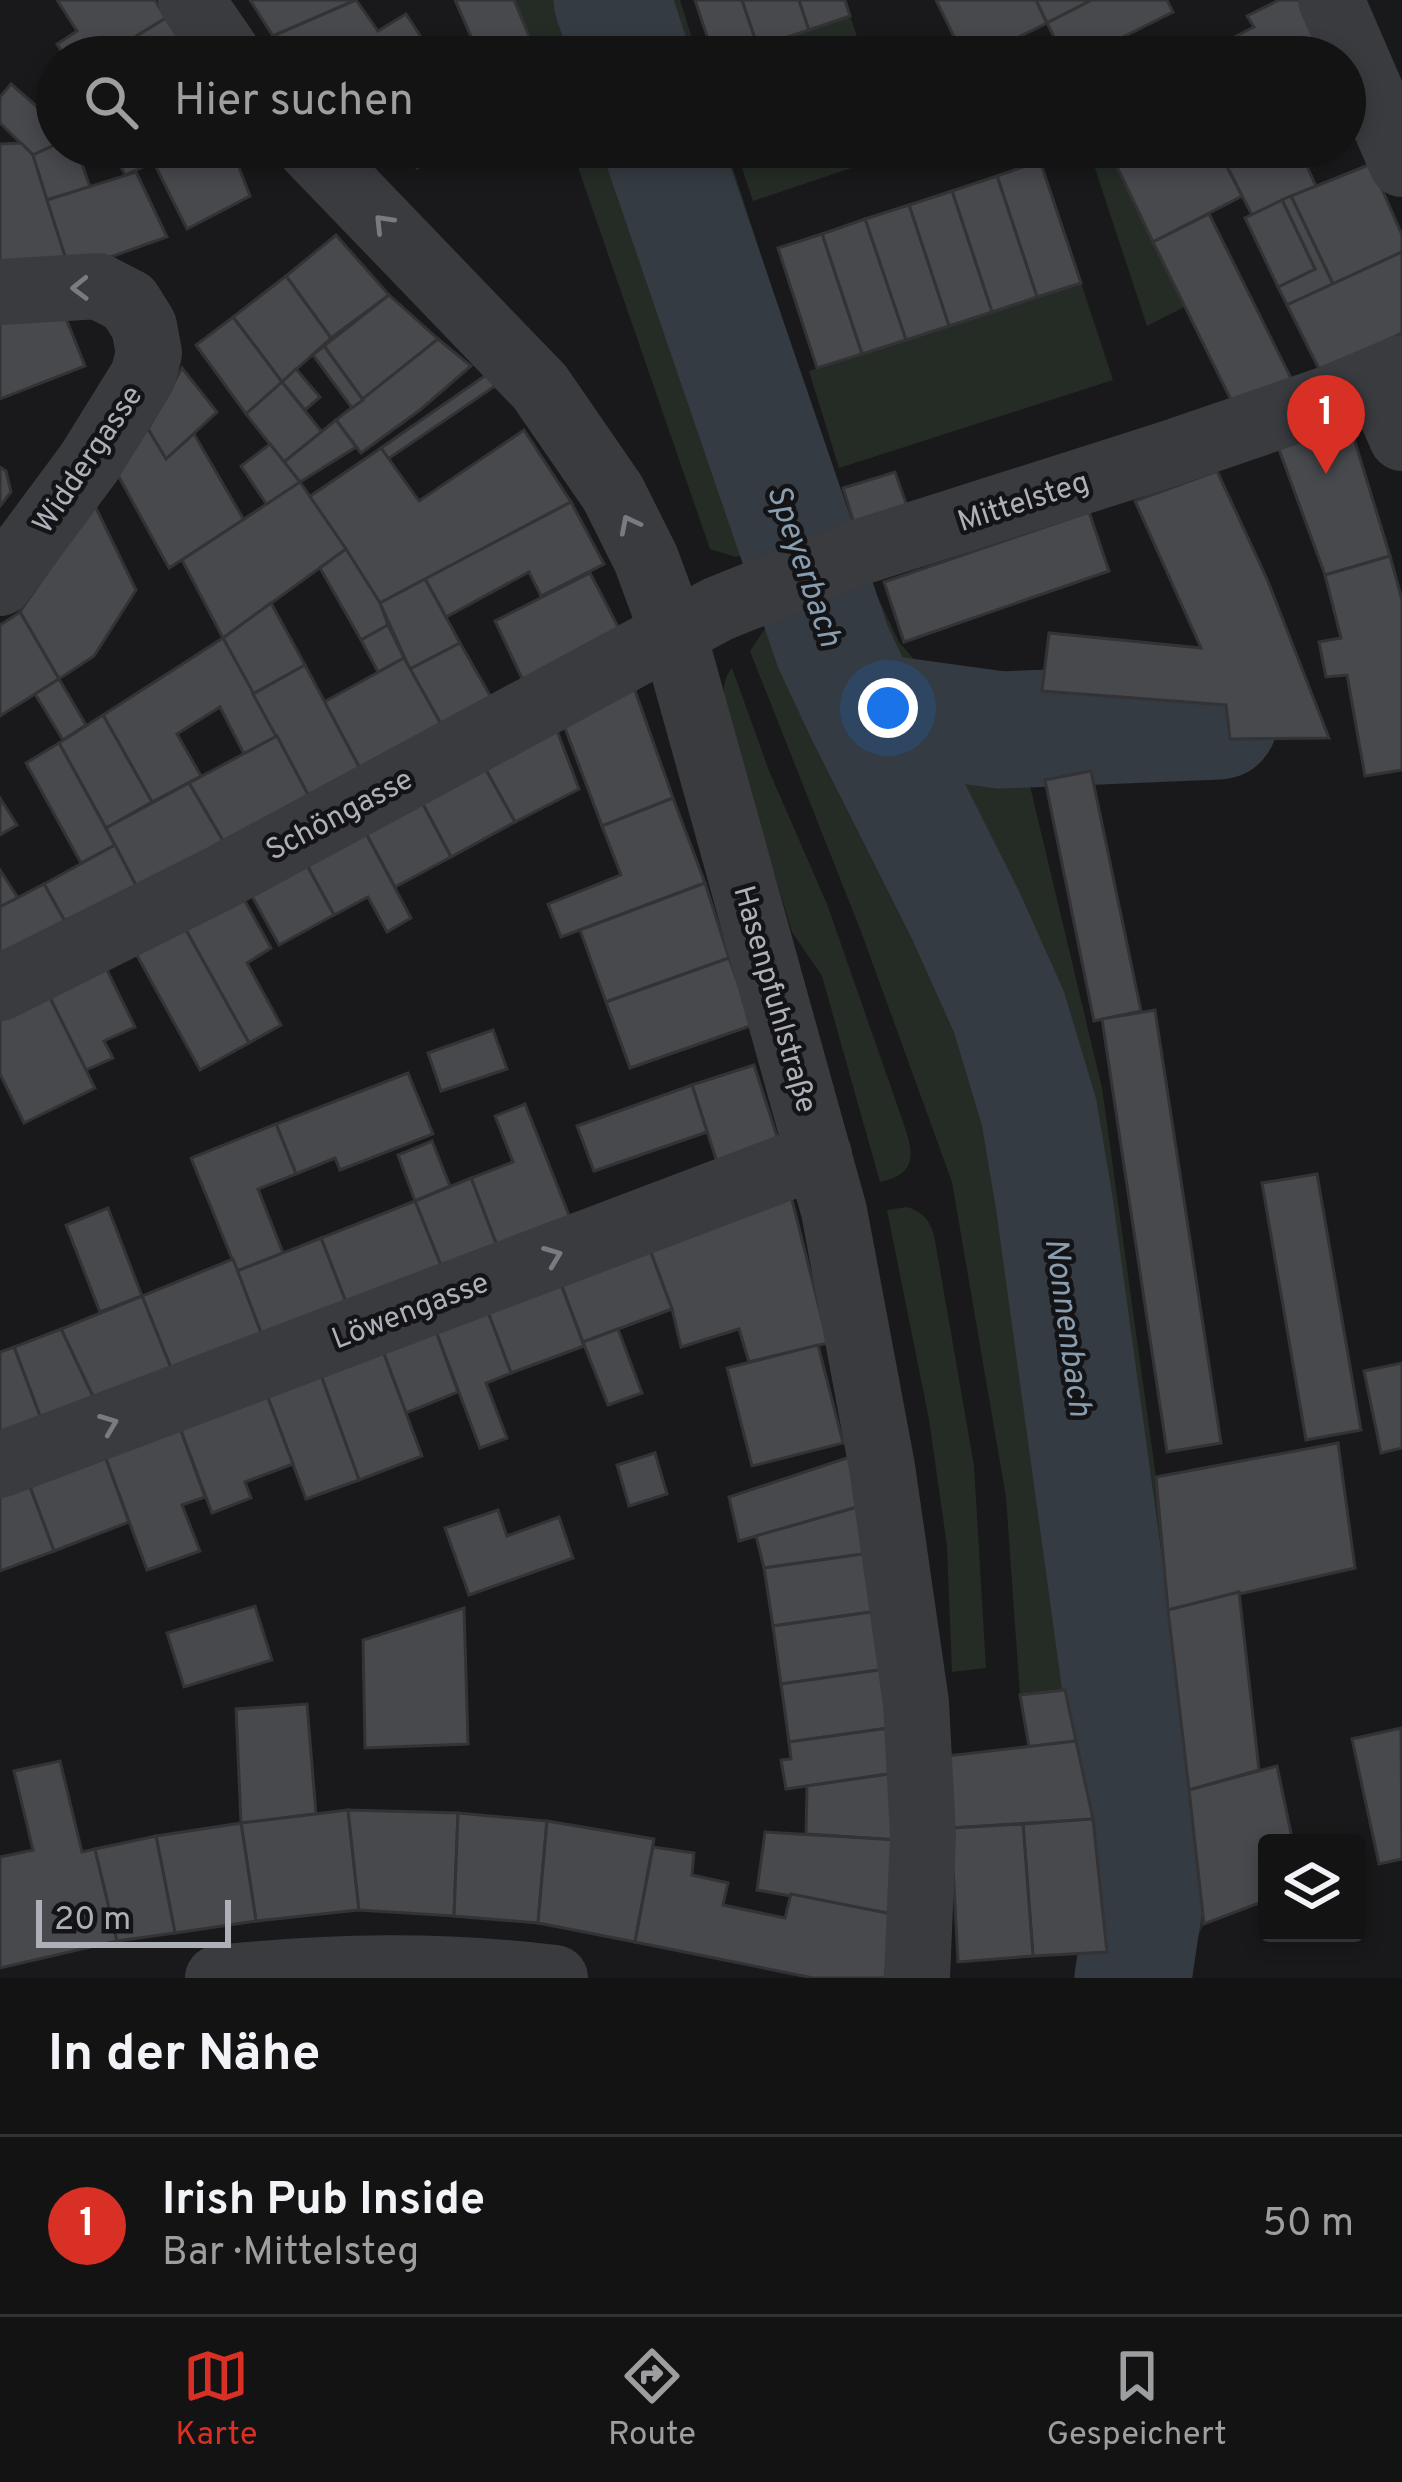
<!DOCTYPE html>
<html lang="de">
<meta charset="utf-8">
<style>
:root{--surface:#131314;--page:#1c1c1d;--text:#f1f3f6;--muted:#9d9ea0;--line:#323234;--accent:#d93025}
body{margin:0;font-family:Overpass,sans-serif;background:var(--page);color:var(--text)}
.controls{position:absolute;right:36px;bottom:36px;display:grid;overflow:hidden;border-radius:12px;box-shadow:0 6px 18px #0003}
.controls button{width:108px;height:108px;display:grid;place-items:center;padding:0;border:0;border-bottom:3px solid var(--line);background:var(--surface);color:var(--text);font:60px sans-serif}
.scale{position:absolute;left:36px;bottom:30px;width:195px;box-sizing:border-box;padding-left:12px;border:6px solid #adb0b9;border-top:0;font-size:33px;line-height:42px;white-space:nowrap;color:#adb0b9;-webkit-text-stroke:9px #141416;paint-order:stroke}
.you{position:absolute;left:888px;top:708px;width:42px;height:42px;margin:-30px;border:9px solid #fff;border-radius:50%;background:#1a73e8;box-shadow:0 0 0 18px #1a73e833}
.badge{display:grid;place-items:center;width:78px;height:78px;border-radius:50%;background:var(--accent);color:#fff;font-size:39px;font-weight:700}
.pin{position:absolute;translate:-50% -99px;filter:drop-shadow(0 3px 6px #0008)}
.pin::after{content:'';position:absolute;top:63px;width:42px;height:36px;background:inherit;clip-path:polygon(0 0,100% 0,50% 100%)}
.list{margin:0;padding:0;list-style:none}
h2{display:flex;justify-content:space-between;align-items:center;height:156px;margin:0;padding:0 48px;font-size:51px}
h2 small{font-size:39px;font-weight:400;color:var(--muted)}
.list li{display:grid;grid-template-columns:78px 1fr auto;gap:36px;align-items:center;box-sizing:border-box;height:180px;padding:0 48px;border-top:3px solid var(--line)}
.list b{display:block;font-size:45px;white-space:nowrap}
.list p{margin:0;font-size:39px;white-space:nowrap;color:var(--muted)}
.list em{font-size:39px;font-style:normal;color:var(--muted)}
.icon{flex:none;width:66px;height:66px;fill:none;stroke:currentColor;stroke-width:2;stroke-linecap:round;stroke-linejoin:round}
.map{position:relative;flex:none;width:1402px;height:1978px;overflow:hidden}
.search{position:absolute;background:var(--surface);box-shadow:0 6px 18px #0003;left:36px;right:36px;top:36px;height:132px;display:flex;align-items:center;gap:30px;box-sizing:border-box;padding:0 42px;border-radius:66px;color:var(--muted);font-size:45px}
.sheet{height:336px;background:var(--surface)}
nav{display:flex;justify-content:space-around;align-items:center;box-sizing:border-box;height:168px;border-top:3px solid var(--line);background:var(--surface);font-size:33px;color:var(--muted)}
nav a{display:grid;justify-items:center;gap:6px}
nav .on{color:var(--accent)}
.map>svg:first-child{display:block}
.green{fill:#252c26}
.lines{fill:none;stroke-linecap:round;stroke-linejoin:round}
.river{stroke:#343b42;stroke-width:117}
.building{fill:#48494d;stroke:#333336;stroke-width:3}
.street{stroke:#3a3b3f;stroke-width:66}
.oneway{stroke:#797b82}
.labels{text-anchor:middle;stroke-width:9;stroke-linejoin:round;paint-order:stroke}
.street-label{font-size:30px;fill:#adb0b9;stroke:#141416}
.water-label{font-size:33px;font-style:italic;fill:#889daf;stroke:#141416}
</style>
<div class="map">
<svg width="1402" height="1978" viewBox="0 0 1402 1978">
<rect width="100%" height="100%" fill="#19191b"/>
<g class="green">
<path d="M514,0H680L698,57H538Z"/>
<path d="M850,16L864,57H727Z"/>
<path d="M571,147H726L846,516L736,557L710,549Z"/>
<path d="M735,147H894L896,153L753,201Z"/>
<path d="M1088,147H1108L1186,306L1147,326Z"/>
<path d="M1081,283L1113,380L839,468L809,371Z"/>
<path d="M874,589L899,642L924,671L981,682L1024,761L1102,1088L1156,1477L1168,1610L1204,1924L1177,1978H1087L1107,1952L1093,1818L1065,1690L1020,1695L1006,1497L952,1182L862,934L750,651L764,630Z"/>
<path d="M732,668L769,771L827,904L901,1116C912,1148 922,1173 880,1182L822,976L792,932L727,716C724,700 720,682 732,668Z"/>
<path d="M907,1207C923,1212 929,1220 934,1235L974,1466L986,1668L952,1672L947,1546L929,1419L887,1210Z"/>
</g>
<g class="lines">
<g class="river">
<path d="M612,0L631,57"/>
<path d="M662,147L833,647L863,711L1001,730L1219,721"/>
<path d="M863,711L966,916L1009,1012L1039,1112L1054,1201L1120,1681L1144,1905L1133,1978"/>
</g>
</g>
<g class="building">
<path d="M57,0H155L166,18L102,57H65L57,44L77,31Z"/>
<path d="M250,0H356L273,36Z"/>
<path d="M356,0L378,31L406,14L434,57H292L273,36Z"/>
<path d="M455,0H514L534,48L514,57H480Z"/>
<path d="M695,0H742L758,47L727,57H714Z"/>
<path d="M742,0H799L809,30L758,47Z"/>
<path d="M799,0H845L850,16L809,30Z"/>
<path d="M936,0H1036L1047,23L979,57H964Z"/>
<path d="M1036,0H1092L1047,23Z"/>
<path d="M1092,0H1167L1173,12L1083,57H1064L1047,23Z"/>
<path d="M1279,0H1299L1318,46L1296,57H1195L1254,27L1247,16Z"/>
<path d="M166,18L190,57H102Z"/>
<path d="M11,84L57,124V144L33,155L0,123V97Z"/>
<path d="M21,143L33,155L66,259L0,262V144Z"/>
<path d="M57,144V147H76L90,187L47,200L33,155Z"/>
<path d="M111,147H187L125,175Z"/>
<path d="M187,147H231L250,196L187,229L154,163Z"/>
<path d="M407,147H456L417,168Z"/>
<path d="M1116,147H1217L1242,196L1153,242L1109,150Z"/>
<path d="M1217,147H1298L1316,186L1252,215Z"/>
<path d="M1040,161L1081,283L1037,297L997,176Z"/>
<path d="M1371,164L1402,235V252L1333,284L1291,196Z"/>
<path d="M136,172L167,237L85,266L66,259L47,200Z"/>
<path d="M997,176L1037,297L992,312L952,191Z"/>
<path d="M952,191L992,312L949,326L909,205Z"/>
<path d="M1291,196L1333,284L1287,305L1278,287L1315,269L1282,200Z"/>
<path d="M1282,200L1315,269L1278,287L1245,218Z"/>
<path d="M909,205L949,326L906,340L865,219Z"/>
<path d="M1209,214L1293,382L1232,402L1153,242Z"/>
<path d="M865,219L906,340L862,354L822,234Z"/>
<path d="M822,234L862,354L817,368L778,248Z"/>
<path d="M336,235L389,295L331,338L286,276Z"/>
<path d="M1402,252V333L1320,371L1287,305Z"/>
<path d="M286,276L331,338L282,382L233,317Z"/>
<path d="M389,295L438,339L363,400L324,346Z"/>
<path d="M61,306L85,366L0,399V321Z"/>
<path d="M233,317L282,382L246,414L196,345Z"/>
<path d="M438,339L471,366L420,410L361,453L336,420Z"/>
<path d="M324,346L363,400L352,408L313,355Z"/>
<path d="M182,368L217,412L166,459L148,429Z"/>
<path d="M296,369L320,397L305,410L282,382Z"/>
<path d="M486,375L495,386L388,459L381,448Z"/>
<path d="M282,382L322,432L284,462L246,414Z"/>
<path d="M1340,418L1351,429L1390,556L1325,575L1277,444Z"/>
<path d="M336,420L356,447L300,482L284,462Z"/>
<path d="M148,429L166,459L194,434L244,520L169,568L114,468Z"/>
<path d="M524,430L571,502L380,603L309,497L381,448L419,501Z"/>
<path d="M270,444L300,482L267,505L241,466Z"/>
<path d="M0,467L6,471L11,492L0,506Z"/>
<path d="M1217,471L1267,579L1329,738L1230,739L1226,705L1042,691L1049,633L1201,648L1135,501Z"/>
<path d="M895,472L907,506L854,523L843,488Z"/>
<path d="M300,482L346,549L223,638L182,560Z"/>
<path d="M571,502L604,564L541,596L529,572L446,617L425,579Z"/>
<path d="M94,504L136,590L94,656L59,679L20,612Z"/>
<path d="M1089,512L1109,571L904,642L884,582Z"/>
<path d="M346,549L380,603L388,625L361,640L320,568Z"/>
<path d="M1390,556L1402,600V770L1365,776L1347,675L1326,677L1319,642L1341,638L1325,575Z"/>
<path d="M590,573L625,640L527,689L495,621Z"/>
<path d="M425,579L460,643L410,669L380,603Z"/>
<path d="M271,603L305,665L253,694L223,638Z"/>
<path d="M20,612L59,679L0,716V625Z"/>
<path d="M388,625L404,658L378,672L361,640Z"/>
<path d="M223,638L277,736L244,754L220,707L177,734L201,776L152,802L103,715Z"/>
<path d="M460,643L496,706L446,733L410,669Z"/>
<path d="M404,658L446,733L365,778L324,702Z"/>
<path d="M305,665L365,778L314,806L253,694Z"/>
<path d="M59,679L86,725L63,740L35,694Z"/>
<path d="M633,685L673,798L602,826L563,723Z"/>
<path d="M103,715L152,802L106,828L59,743Z"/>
<path d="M553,720L579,789L515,822L481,761Z"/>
<path d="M277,736L314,806L229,851L189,783Z"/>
<path d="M59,743L115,845L81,863L26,763Z"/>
<path d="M481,761L515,822L451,857L418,795Z"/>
<path d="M1091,771L1141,1011L1094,1021L1045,780Z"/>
<path d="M189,783L229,851L142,897L106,828Z"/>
<path d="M418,795L451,857L395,887L362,826Z"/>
<path d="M0,798L17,825L0,835Z"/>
<path d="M673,798L705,883L561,937L548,904L621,875L602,826Z"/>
<path d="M362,826L411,918L387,932L368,897L334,915L303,858Z"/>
<path d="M115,845L142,897L72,934L44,884Z"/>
<path d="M303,858L334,915L279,945L248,889Z"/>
<path d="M0,870L18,898L0,907Z"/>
<path d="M705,883L729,958L606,1002L580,930Z"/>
<path d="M44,884L72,934L0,972V907Z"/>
<path d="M240,892L271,948L247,963L281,1025L249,1043L182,923Z"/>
<path d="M182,923L249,1043L200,1070L134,950Z"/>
<path d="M729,958L753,1025L630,1068L606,1002Z"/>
<path d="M102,960L135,1027L104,1041L113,1058L86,1070L45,988Z"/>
<path d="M45,988L95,1088L24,1123L0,1074V1010Z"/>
<path d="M1155,1010L1221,1443L1167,1452L1102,1019Z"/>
<path d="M493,1030L507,1069L441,1091L428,1053Z"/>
<path d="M754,1065L780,1146L718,1165L692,1085Z"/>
<path d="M408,1073L433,1134L340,1170L335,1158L296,1174L276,1124Z"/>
<path d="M692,1085L707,1132L594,1171L577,1126Z"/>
<path d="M525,1104L570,1218L497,1246L471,1178L513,1162L495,1116Z"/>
<path d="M276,1124L296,1174L258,1189L283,1253L237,1271L191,1158Z"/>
<path d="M432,1141L450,1186L415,1201L398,1155Z"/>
<path d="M1317,1174L1361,1430L1306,1440L1262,1183Z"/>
<path d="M471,1178L497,1246L442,1268L415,1201Z"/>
<path d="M791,1196L828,1343L749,1362L739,1329L681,1347L672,1309L648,1245Z"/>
<path d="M415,1201L442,1268L347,1305L321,1238Z"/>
<path d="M108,1208L142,1296L100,1312L66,1225Z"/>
<path d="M321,1238L347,1305L263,1338L237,1271Z"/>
<path d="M648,1245L672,1309L583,1342L559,1279Z"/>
<path d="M233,1259L263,1338L173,1373L142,1296Z"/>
<path d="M559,1279L584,1346L511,1373L486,1307Z"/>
<path d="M142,1296L173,1373L96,1403L61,1329Z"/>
<path d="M486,1307L511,1373L486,1383L507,1438L480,1448L434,1326Z"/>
<path d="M434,1326L458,1392L406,1413L381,1346Z"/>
<path d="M61,1329L96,1403L43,1424L14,1347Z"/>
<path d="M618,1329L642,1393L608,1405L583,1342Z"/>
<path d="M818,1345L843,1443L752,1466L727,1368Z"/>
<path d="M381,1346L422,1456L359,1480L319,1370Z"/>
<path d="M14,1347L43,1424L0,1441V1352Z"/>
<path d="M1402,1363V1448L1381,1453L1364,1371Z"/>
<path d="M319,1370L359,1480L306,1499L265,1390Z"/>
<path d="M265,1390L293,1464L245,1482L251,1498L212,1513L178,1423Z"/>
<path d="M178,1423L205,1497L182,1505L200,1551L147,1570L103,1451Z"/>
<path d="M1338,1443L1355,1568L1168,1610L1156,1477Z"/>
<path d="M103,1451L129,1522L54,1551L27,1479Z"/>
<path d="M655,1453L667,1494L629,1506L617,1465Z"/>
<path d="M850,1457L861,1506L739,1541L729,1497Z"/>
<path d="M27,1479L54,1551L0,1571V1489Z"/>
<path d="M861,1506L870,1553L764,1568L756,1536Z"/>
<path d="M498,1510L507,1536L559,1517L573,1558L469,1595L445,1528Z"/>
<path d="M870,1553L878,1611L773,1626L764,1568Z"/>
<path d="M1239,1592L1259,1770L1189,1790L1168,1610Z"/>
<path d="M255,1606L272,1660L184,1687L167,1633Z"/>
<path d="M464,1608L468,1744L365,1748L363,1640Z"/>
<path d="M878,1611L886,1669L781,1684L773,1626Z"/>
<path d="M886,1669L896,1727L789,1742L781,1684Z"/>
<path d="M1065,1690L1076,1741L1029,1747L1020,1695Z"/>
<path d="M307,1704L316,1814L241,1823L236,1709Z"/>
<path d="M896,1727L902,1772L786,1789L781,1760L791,1759L789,1742Z"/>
<path d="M1401,1728L1402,1859L1379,1864L1352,1739Z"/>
<path d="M1076,1741L1093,1819L951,1828L947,1756Z"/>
<path d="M60,1761L82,1852L95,1849L117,1941L0,1968V1857L33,1850L14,1771Z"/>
<path d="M1277,1766L1293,1843H1267V1900L1204,1924L1189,1790Z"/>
<path d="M902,1772L898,1840L806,1834L807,1786Z"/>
<path d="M348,1810L359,1910L256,1921L241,1823Z"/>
<path d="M348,1810L458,1813L454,1916L359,1910Z"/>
<path d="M458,1813L547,1821L538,1923L454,1916Z"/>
<path d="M1093,1819L1107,1952L1033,1956L1023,1824Z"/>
<path d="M547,1821L654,1839L635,1942L538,1923Z"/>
<path d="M241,1823L256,1921L175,1933L156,1836Z"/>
<path d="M1023,1824L1033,1956L958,1962L951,1828Z"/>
<path d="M765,1832L898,1840L892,1914L757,1890Z"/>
<path d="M156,1836L175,1933L117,1941L95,1849Z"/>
<path d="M653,1847L694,1853L692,1875L728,1883L723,1905L785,1918L791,1894L892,1914L885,1978H813L635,1942Z"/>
</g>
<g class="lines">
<g class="street">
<path d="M191,0L230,57"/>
<path d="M1331,0L1402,164"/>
<path d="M309,147L540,387L613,493L646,559L673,632L834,1211L882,1467L916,1703L923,1835L917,1978"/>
<path d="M0,292L98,286L129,302L144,326L149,353L143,376L89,463L0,583"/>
<path d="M1376,379L1402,438"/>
<path d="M0,988L220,878L718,609L860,552L1168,454L1331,398L1402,368"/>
<path d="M0,1465L819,1155"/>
<path d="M218,1978C334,1966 438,1964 555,1978"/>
</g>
</g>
<defs><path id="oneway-chevron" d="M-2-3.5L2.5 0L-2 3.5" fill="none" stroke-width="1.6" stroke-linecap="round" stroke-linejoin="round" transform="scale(3)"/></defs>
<g class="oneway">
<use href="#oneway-chevron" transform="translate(383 223) rotate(-134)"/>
<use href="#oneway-chevron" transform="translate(80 288) rotate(179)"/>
<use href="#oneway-chevron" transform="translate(629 524) rotate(-117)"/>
<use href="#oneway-chevron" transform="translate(553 1256) rotate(-21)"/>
<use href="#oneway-chevron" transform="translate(109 1424) rotate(-21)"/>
</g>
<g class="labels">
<g class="street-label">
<text transform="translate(87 459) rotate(-56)" y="10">Widdergasse</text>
<text transform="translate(1023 501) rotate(-18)" y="10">Mittelsteg</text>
<text transform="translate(339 814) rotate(-28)" y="10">Schöngasse</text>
<text transform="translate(776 999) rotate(74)" y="10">Hasenpfuhlstraße</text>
<text transform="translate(410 1310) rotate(-21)" y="10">Löwengasse</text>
</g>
<g class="water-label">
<text transform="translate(806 565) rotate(71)" y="12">Speyerbach</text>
<text transform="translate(1070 1327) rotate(82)" y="12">Nonnenbach</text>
</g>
</g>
</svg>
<div class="controls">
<button><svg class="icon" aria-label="layers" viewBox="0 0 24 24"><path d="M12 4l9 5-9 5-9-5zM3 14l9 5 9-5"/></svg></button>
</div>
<div class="scale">20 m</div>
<div class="you"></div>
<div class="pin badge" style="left:1326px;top:474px">1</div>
<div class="search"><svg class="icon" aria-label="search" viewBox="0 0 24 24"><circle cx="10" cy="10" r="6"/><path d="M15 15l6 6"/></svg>Hier suchen</div>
</div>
<section class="sheet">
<h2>In der Nähe<small></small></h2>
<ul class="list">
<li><span class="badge">1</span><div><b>Irish Pub Inside</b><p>Bar · Mittelsteg</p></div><em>50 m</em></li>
</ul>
</section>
<nav>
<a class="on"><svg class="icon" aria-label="map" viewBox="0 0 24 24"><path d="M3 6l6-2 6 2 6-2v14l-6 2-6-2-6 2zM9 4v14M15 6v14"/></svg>Karte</a>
<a><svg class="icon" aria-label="directions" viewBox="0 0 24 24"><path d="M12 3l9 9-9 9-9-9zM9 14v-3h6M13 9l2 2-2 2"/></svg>Route</a>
<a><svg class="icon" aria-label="saved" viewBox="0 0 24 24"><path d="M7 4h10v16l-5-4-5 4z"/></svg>Gespeichert</a>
</nav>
